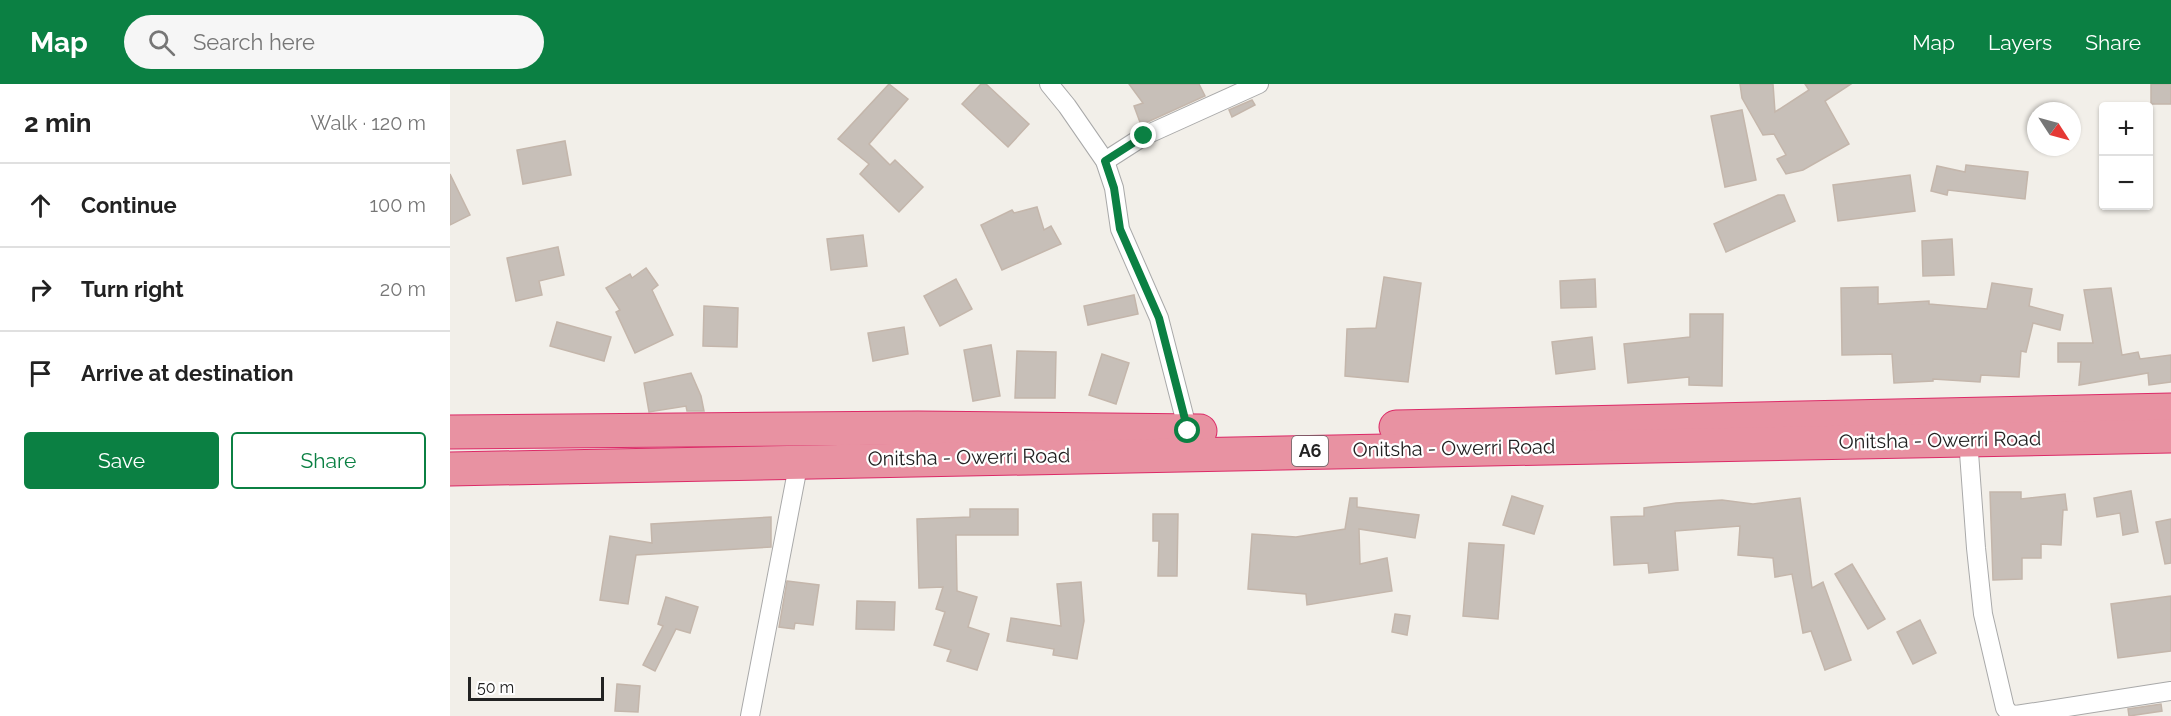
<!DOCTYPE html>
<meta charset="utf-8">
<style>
:root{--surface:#fff;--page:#f6f6f6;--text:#222;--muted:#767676;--line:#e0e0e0;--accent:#0b8043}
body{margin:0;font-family:Raleway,sans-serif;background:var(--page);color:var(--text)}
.controls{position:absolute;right:18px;top:18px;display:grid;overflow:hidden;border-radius:6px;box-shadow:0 2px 4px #0004}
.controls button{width:54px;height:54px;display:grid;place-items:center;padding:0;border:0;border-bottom:2px solid var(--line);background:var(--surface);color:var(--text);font:30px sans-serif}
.compass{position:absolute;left:1577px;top:18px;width:54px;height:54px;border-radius:50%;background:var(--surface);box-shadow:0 2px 4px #0004;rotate:126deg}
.scale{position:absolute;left:18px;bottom:15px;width:136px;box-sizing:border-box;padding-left:6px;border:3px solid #222;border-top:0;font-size:16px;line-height:21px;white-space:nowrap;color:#222;-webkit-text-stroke:4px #fff;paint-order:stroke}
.stop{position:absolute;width:18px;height:18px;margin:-14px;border:4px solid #0b8043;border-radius:50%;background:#fff}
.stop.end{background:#0b8043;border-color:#fff;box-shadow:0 2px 6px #0008}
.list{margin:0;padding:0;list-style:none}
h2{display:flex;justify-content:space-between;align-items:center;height:78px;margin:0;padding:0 24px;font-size:26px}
h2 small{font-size:20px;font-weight:400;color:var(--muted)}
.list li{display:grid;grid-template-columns:39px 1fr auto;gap:18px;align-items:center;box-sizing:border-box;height:84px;padding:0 24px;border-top:2px solid var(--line)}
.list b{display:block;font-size:22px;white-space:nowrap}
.list em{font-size:20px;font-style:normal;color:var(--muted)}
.actions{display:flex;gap:12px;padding:18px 24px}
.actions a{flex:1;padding:14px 0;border:2px solid var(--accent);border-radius:6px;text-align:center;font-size:21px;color:var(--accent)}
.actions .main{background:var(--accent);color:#fff}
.icon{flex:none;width:33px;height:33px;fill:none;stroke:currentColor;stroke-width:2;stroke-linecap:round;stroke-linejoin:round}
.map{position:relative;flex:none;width:1721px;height:632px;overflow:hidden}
header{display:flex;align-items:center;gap:36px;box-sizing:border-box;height:84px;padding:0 30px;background:var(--accent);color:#fff}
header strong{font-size:28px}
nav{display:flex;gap:33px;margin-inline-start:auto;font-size:21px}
.search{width:420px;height:54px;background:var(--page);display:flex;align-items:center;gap:15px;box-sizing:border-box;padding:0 21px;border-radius:33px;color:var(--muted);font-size:22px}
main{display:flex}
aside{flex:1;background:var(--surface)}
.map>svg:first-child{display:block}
.building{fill:#c7bfb8;stroke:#c4b6ab;stroke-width:1.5}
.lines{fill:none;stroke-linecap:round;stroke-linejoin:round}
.street-casing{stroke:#a9a9a9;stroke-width:20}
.highway-casing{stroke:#dc2a67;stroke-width:35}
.street{stroke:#fff;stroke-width:18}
.highway{stroke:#e892a2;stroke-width:33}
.route{stroke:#0b8043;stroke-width:8}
.labels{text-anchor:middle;stroke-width:4.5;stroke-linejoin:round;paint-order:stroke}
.shield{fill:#fff;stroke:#646464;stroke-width:1.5}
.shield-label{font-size:18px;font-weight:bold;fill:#222}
.street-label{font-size:20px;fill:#222;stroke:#fff}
</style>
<header>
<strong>Map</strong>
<div class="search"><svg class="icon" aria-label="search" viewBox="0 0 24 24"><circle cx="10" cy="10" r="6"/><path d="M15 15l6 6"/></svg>Search here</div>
<nav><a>Map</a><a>Layers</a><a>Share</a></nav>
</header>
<main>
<aside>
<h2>2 min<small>Walk · 120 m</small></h2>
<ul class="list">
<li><svg class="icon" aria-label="ahead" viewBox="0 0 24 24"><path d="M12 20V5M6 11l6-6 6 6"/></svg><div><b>Continue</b></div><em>100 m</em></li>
<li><svg class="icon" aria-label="right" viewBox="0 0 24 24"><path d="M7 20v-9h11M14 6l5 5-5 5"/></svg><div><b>Turn right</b></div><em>20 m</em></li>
<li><svg class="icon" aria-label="arrive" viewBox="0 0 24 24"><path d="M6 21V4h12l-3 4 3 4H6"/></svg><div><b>Arrive at destination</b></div></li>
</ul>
<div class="actions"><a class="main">Save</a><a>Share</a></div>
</aside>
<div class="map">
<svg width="1721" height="632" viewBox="0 0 1721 632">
<rect width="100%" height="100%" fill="#f2efe9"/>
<g class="building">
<path d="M439,0L458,15L419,60L440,81L445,76L473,103L449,128L410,90L419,80L388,55Z"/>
<path d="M531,0H536L579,40L558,63L512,20Z"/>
<path d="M679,0H749L755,12L691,41L684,22L693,19Z"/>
<path d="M1290,0H1323L1325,28L1359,6L1355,0H1401L1375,17L1399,60L1353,86L1336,90L1327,75L1336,71L1324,50L1313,51L1292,14Z"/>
<rect x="1701" y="0" width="20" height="20"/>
<path d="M802,16L805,21L782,33L779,26Z"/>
<path d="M1292,26L1306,96L1275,103L1261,32Z"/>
<path d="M115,57L121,91L73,100L67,66Z"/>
<path d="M1516,81L1578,88L1575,115L1498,106L1497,111L1481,107L1487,82L1515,88Z"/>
<path d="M0,90L20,131L0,141Z"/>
<path d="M1460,91L1465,127L1388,137L1383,101Z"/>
<path d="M1328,111H1334L1345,137L1276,168L1264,140Z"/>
<path d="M587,123L594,146L601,142L611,160L552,186L531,141L562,126L564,129Z"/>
<path d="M413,151L417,182L381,186L377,155Z"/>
<path d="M1502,155L1504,191L1473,192L1472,157Z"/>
<path d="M108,163L114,191L89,197L92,211L66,217L57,174Z"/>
<path d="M196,184L208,201L202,206L223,251L185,269L166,228L170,226L156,204L180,190L182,194Z"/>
<path d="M934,193L971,199L958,298L895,292L897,245L926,244Z"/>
<path d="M506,195L522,225L490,242L474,212Z"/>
<path d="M1145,195L1146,223L1111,224L1110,197Z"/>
<path d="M1542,199L1582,205L1579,222L1613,231L1610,246L1583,239L1576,268L1571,267L1569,293L1531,291L1530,298L1483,295V297L1444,299L1442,270L1392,271L1391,204L1428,203V220L1479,217V220L1537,225Z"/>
<path d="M1661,204L1672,271L1688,268L1690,275L1721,271V298L1699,301L1698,289L1629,301L1631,278H1608V259H1643L1634,206Z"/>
<path d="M684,211L688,230L638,241L634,222Z"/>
<path d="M254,222L288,224L287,263L253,262Z"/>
<path d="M1240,230H1273L1272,302L1239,301V293L1178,299L1174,260L1240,253Z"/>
<path d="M107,238L161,253L154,277L100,262Z"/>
<path d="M454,243L458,270L423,277L418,249Z"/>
<path d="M1142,253L1145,285L1106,290L1102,258Z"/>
<path d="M541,261L550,312L523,317L514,266Z"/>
<path d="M567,267L606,268L605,314H565Z"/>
<path d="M652,270L679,279L666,320L639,311Z"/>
<path d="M241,289L251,312L254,327H237L236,322L199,328L194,299Z"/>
<path d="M1681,407L1688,448L1673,451L1670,429L1647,433L1644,414Z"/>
<path d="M1540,408H1571V415L1615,410L1617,426H1613L1611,461L1591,460V474H1572V495L1543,496Z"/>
<path d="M1062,412L1093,422L1084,450L1053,441Z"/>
<path d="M900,414H907V423L969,431L965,454L909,445L910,480L937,474L942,507L857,521L856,510L798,505L802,450L846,453L895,445Z"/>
<path d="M1350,414L1362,504L1373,498L1401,576L1375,586L1361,547L1353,549L1342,490L1325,493L1323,474L1288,471L1290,442L1225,447L1228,486L1199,489L1198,479L1164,481L1161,433L1194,432V424L1226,419L1272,416L1303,420Z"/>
<path d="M520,425H568V451H506L507,507L527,513L518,543L539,550L527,586L497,577L501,566L484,561L495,528L486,525L493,503L469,504L467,435L520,433Z"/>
<path d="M703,430H728L727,492H708L709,457H703Z"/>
<path d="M321,433V463L186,471L178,520L150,516L160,452L202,459L201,440Z"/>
<path d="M1721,435V479L1715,480L1706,438Z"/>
<path d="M1019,459L1054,461L1048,535L1013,532Z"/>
<path d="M1402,480L1435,535L1418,545L1385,490Z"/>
<path d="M337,497L369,501L363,541L345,539L344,545L329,543Z"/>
<path d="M631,498L634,537L627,575L603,571L604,565L557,557L561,534L611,542L607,500Z"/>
<path d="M1721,512V567L1668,574L1661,520Z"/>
<path d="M216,513L248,523L240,549L226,545L205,587L193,581L213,542L208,540Z"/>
<path d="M407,517L445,518L444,546L406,545Z"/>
<path d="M945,530L960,532L957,551L942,548Z"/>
<path d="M1470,536L1486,569L1463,580L1447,548Z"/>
<path d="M167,600L190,602L188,628L165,627Z"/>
<path d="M1711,620L1712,627L1679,632L1678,625Z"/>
</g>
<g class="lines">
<g class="street-casing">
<g id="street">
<path d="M599,0L617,22L655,77L664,104L670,145L709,234L738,347"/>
<path d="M655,77L694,52L809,0"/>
<path d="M1518,355L1526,464L1533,530L1555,624L1560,630L1566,631L1721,607"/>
<path d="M300,632L349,377"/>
</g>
</g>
<g class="highway-casing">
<g id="highway">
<path d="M946,343L1721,326"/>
<path d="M0,348L468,344L750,347"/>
<path d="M0,385L1721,352"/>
</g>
</g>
<use href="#street" class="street"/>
<use href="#highway" class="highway"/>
</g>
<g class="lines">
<path class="route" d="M694,52L655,77L664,104L670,145L709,234L738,347"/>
</g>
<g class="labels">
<rect class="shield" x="842" y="352" width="36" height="30" rx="4.5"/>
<g class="shield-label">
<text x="860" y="373">A6</text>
</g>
<g class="street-label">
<text transform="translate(1490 356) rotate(-1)" y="7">Onitsha - Owerri Road</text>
<text transform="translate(1004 364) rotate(-1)" y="7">Onitsha - Owerri Road</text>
<text transform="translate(519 373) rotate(-1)" y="7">Onitsha - Owerri Road</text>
</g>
</g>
</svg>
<div class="controls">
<button>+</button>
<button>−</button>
</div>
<svg class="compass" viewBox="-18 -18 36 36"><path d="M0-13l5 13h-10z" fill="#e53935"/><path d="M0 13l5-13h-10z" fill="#767676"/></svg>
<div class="scale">50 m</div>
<div class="stop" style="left:738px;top:347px"></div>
<div class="stop end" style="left:694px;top:52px"></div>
</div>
</main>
